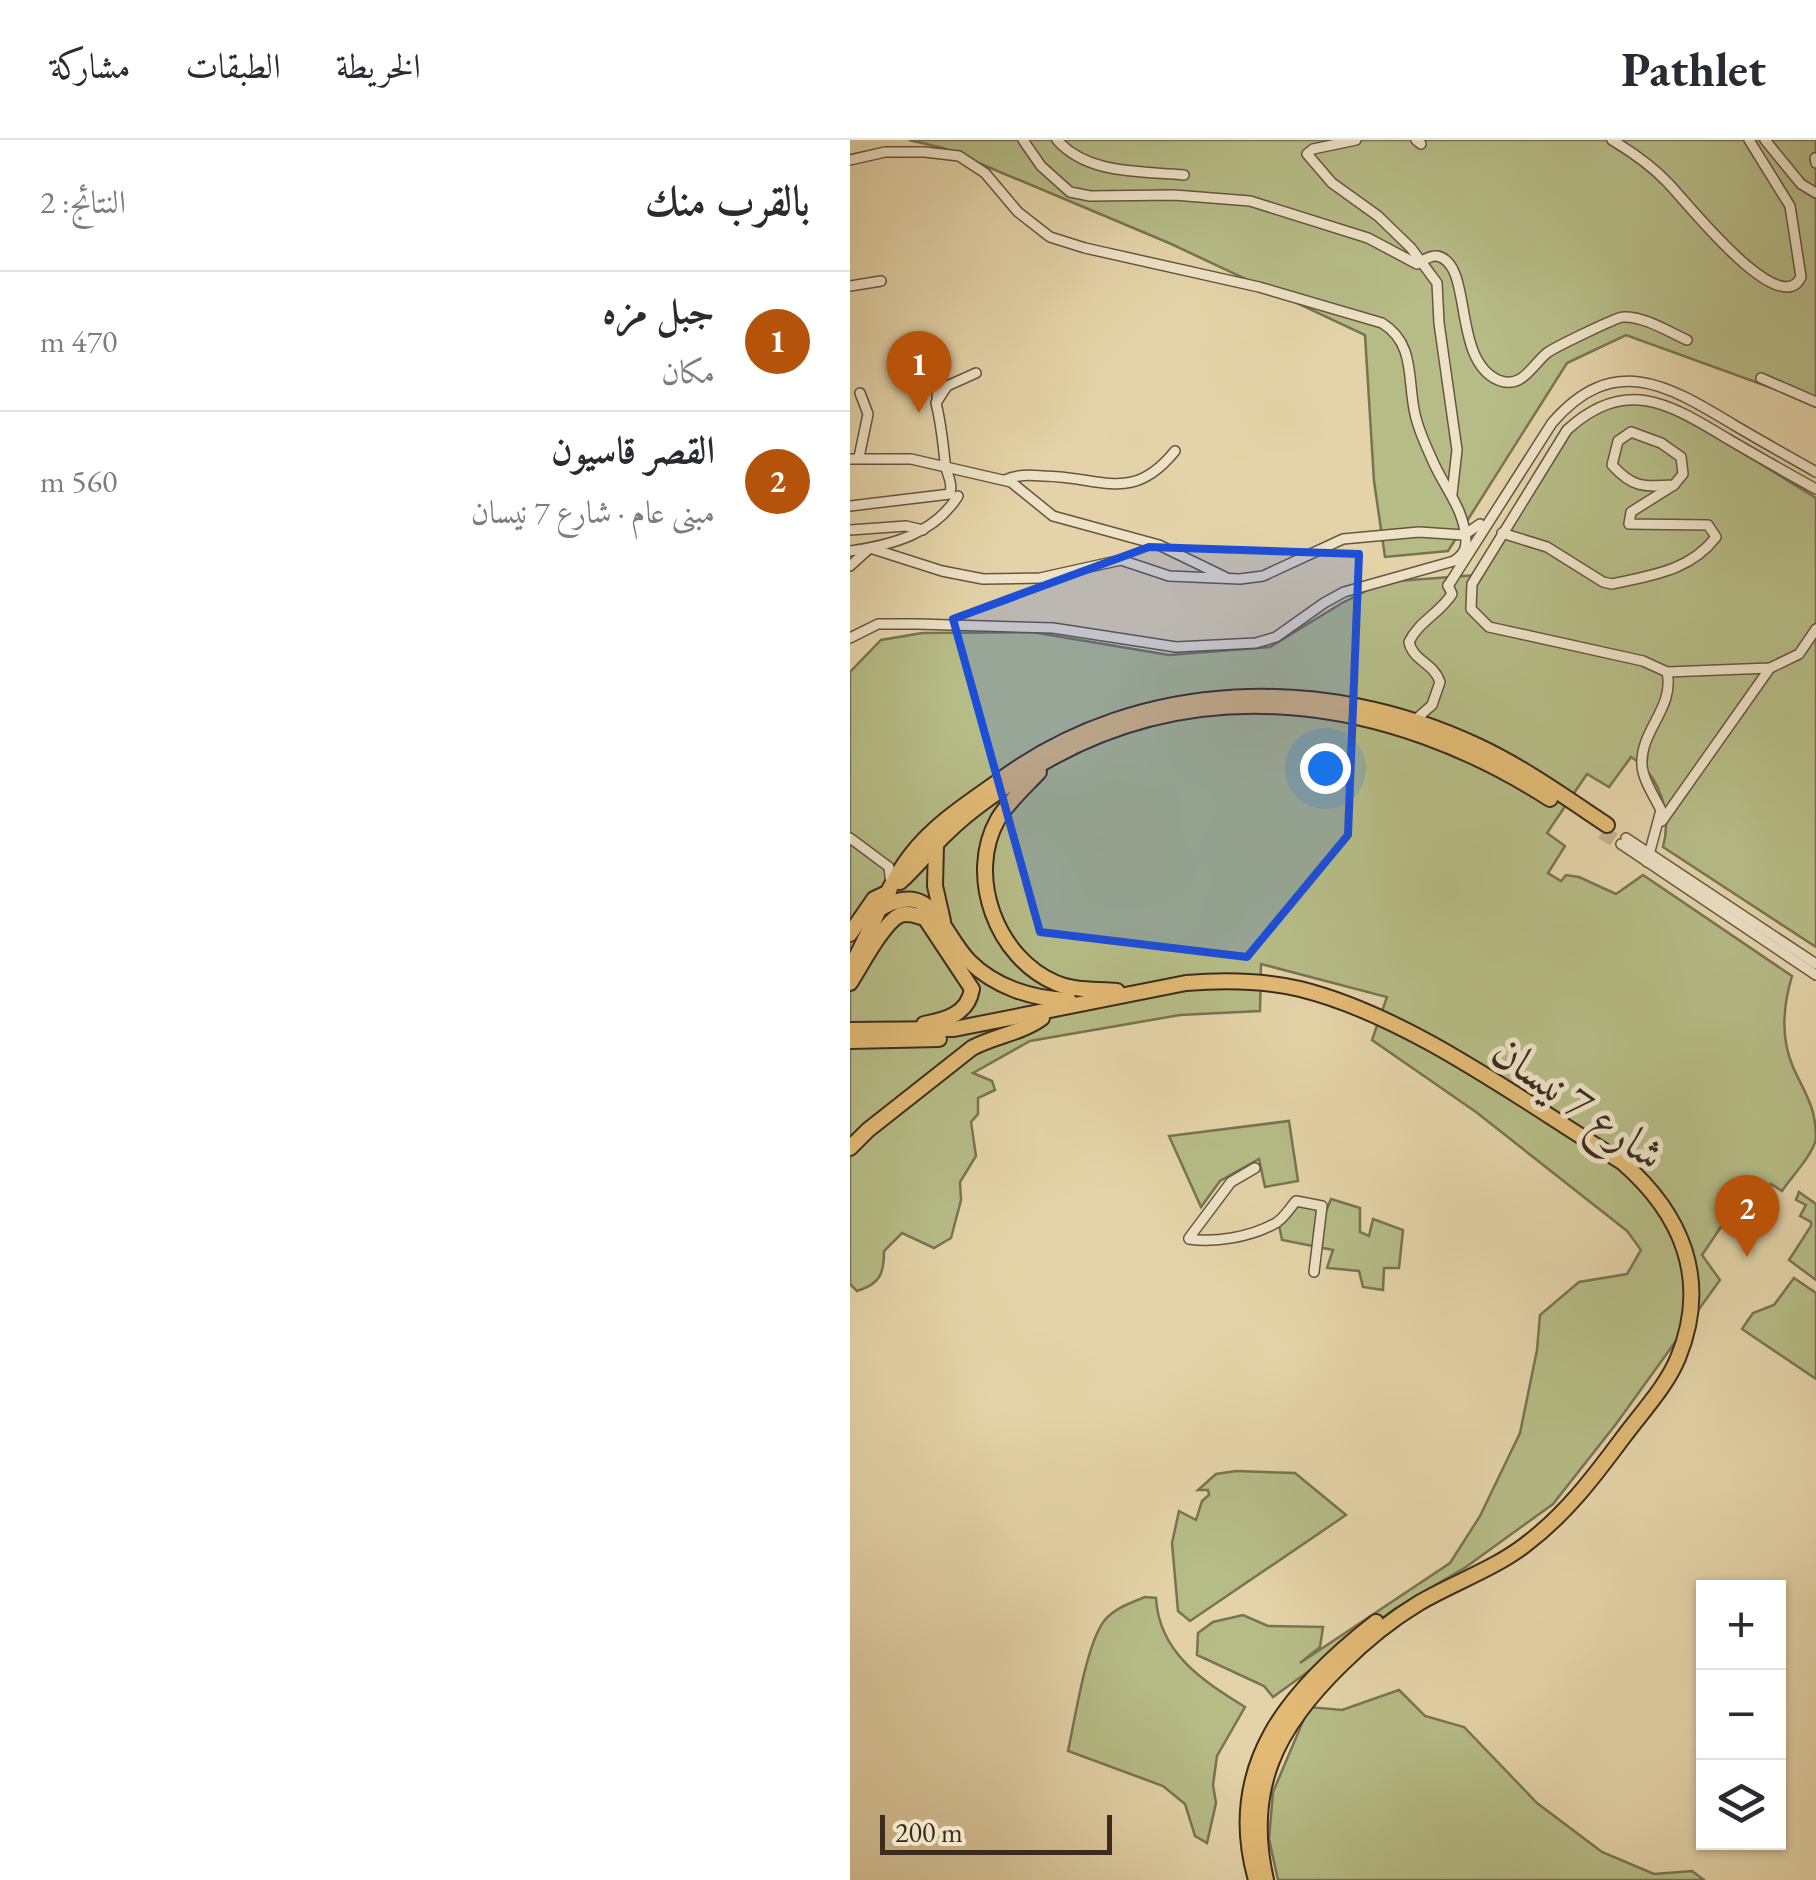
<!DOCTYPE html>
<html lang="ar">
<meta charset="utf-8">
<style>
:root{--surface:#fff;--page:#f2f2f3;--text:#2b2b33;--muted:#7c7c81;--line:#e1e1e2;--accent:#b45309}
body{margin:0;font-family:"EB Garamond",Amiri,serif;background:var(--page);color:var(--text);direction:rtl}
.controls{position:absolute;right:30px;bottom:30px;display:grid;overflow:hidden;border-radius:0px;box-shadow:0 2px 8px #0004}
.controls button{width:90px;height:90px;display:grid;place-items:center;padding:0;border:0;border-bottom:2px solid var(--line);background:var(--surface);color:var(--text);font:50px sans-serif}
.scale{position:absolute;left:30px;bottom:25px;width:232px;box-sizing:border-box;padding-left:10px;border:5px solid #3b2c1e;border-top:0;font-size:28px;line-height:35px;white-space:nowrap;color:#3b2c1e;-webkit-text-stroke:8px #ede2c6;paint-order:stroke}
.you{position:absolute;left:475px;top:628px;width:35px;height:35px;margin:-25px;border:8px solid #fff;border-radius:50%;background:#1a73e8;box-shadow:0 0 0 15px #1a73e833}
.badge{display:grid;place-items:center;width:65px;height:65px;border-radius:50%;background:var(--accent);color:#fff;font-size:32px;font-weight:700}
.pin{position:absolute;translate:-50% -82px;filter:drop-shadow(0 2px 5px #0008)}
.pin::after{content:'';position:absolute;top:52px;width:35px;height:30px;background:inherit;clip-path:polygon(0 0,100% 0,50% 100%)}
.list{margin:0;padding:0;list-style:none}
h2{display:flex;justify-content:space-between;align-items:center;height:130px;margin:0;padding:0 40px;font-size:42px}
h2 small{font-size:32px;font-weight:400;color:var(--muted)}
.list li{display:grid;grid-template-columns:65px 1fr auto;gap:30px;align-items:center;box-sizing:border-box;height:140px;padding:0 40px;border-top:2px solid var(--line)}
.list b{display:block;font-size:38px;white-space:nowrap}
.list p{margin:0;font-size:32px;white-space:nowrap;color:var(--muted)}
.list em{font-size:32px;font-style:normal;color:var(--muted)}
.icon{flex:none;width:55px;height:55px;fill:none;stroke:currentColor;stroke-width:2;stroke-linecap:round;stroke-linejoin:round}
.map{position:relative;flex:none;width:966px;height:1740px;overflow:hidden;direction:ltr}
header{display:flex;align-items:center;gap:60px;box-sizing:border-box;height:140px;padding:0 50px;background:var(--surface);border-bottom:2px solid var(--line)}
header strong{font-size:48px}
nav{display:flex;gap:55px;margin-inline-start:auto;font-size:35px}
main{display:flex}
aside{flex:1;background:var(--surface)}
.map>svg:first-child{display:block}
.green{fill:#b6bc86;stroke:#787452;stroke-width:2.5}
.lines{fill:none;stroke-linecap:round;stroke-linejoin:round}
.primary-tunnel{stroke:#c2b28c;stroke-width:14;stroke-dasharray:14 7;stroke-linecap:butt}
.street-casing{stroke:#655640;stroke-width:12}
.primary-casing{stroke:#3b2c1e;stroke-width:18}
.street{stroke:#ede2c6;stroke-width:9}
.primary{stroke:#e2ba74;stroke-width:14}
.marked{fill:#1d4ed8;fill-opacity:0.2;stroke:#1d4ed8;stroke-width:8;stroke-linejoin:round}
.labels{text-anchor:middle;stroke-width:10;stroke-linejoin:round;paint-order:stroke}
.street-label{font-size:45px;fill:#3b2c1e;stroke:#ede2c6}
</style>
<header>
<strong>Pathlet</strong>
<nav><a>الخريطة</a><a>الطبقات</a><a>مشاركة</a></nav>
</header>
<main>
<div class="map">
<svg width="966" height="1740" viewBox="0 0 966 1740">
<rect width="100%" height="100%" fill="#e4d3a8"/>
<filter id="stains"><feTurbulence type="fractalNoise" baseFrequency=".002" numOctaves="4"/><feColorMatrix values="0 0 0 0 .2 0 0 0 0 .09 0 0 0 0 .02 0 0 0 .5 -.17"/></filter>
<radialGradient id="worn" r=".72"><stop offset=".6" stop-color="#630" stop-opacity="0"/><stop offset="1" stop-color="#630" stop-opacity=".3"/></radialGradient>
<g class="green">
<path d="M59,0H966V264L776,195L717,223L598,411L535,417L524,341L515,195L319,103L93,8Z"/>
<path d="M757,260H790L840,280L966,358V807L813,707C822,674 810,635 781,617L759,647L737,634L697,693L715,706L698,733L711,741L716,735L729,737L766,754L793,735L942,836C933,866 930,897 943,927C955,954 966,966 966,999C962,1016 942,1036 932,1051L921,1044L914,1053L900,1044L852,1115L870,1140L766,1284L703,1364L616,1427L546,1468L423,1557L414,1546L347,1515L348,1493L363,1482L393,1475L418,1486L473,1487L470,1507L450,1523L600,1423L630,1376L670,1293L687,1210L690,1175L729,1142L777,1134L791,1110L777,1091L626,972L522,900L537,857L411,824L410,871L330,875L180,901L123,933L142,941L145,950L128,958V974L121,982L126,1016L110,1042L111,1060L101,1098L84,1108L52,1093L34,1111C34,1134 30,1144 7,1151L0,1144V532L31,500L72,493L182,492L319,515L420,507L492,463L534,442L627,435L713,295Z"/>
<path d="M439,981L448,1041L415,1047L409,1019L370,1041L351,1067L319,996Z"/>
<path d="M949,1052L966,1064V1140L939,1120L961,1086V1082L950,1076L956,1065L946,1060Z"/>
<path d="M481,1059L510,1068V1092L519,1096L523,1079L553,1090L549,1128H534L533,1150L513,1147L509,1131L477,1128L483,1110L432,1100L429,1085L449,1064L477,1069Z"/>
<path d="M944,1138L966,1153V1239L892,1189L903,1173L924,1165Z"/>
<path d="M386,1331L445,1333L496,1375L340,1481L328,1471L322,1403L329,1371L346,1380L352,1361L359,1355L358,1350H348L366,1334Z"/>
<path d="M295,1457L306,1458C309,1513 353,1541 395,1567L367,1616L363,1645L366,1663L357,1703L345,1696L335,1664L313,1646L218,1611C225,1579 236,1505 254,1481C264,1468 281,1463 295,1457Z"/>
<path d="M549,1550L575,1576L614,1587L687,1663L752,1712L804,1734L842,1731L854,1740H428L419,1699L423,1652L459,1567L492,1570Z"/>
</g>
<g class="lines">
<path class="primary-tunnel" d="M752,692L771,704"/>
<g class="street-casing">
<g id="street">
<path d="M173,0L191,26L220,52L240,56L324,55L400,61L518,98L567,124C573,121 579,115 587,116C624,123 601,219 648,240C672,250 682,225 697,213C703,208 767,177 773,177C794,176 819,192 837,200"/>
<path d="M207,0C238,35 291,31 334,35"/>
<path d="M506,0L463,9L457,14L482,43L528,76L561,108L587,143L589,183L607,310L602,354"/>
<path d="M566,0L571,4"/>
<path d="M762,0C782,12 802,26 818,43C835,60 930,182 951,137L940,66L899,0"/>
<path d="M915,0L951,44L966,53"/>
<path d="M965,18L966,23"/>
<path d="M0,20L35,12H75L109,16L135,33L168,72L200,97L235,108L409,147L532,183C566,204 557,240 565,274C568,288 575,304 581,317C593,347 615,368 616,402C616,411 611,416 604,421L494,452L474,463L426,497L406,503L326,507L203,488L67,484H28L0,498"/>
<path d="M0,146L31,141"/>
<path d="M911,238L966,262"/>
<path d="M87,260L88,229"/>
<path d="M781,292L811,303L831,317L833,334L824,345C793,347 783,348 762,325L768,301Z"/>
<path d="M9,317L18,274L10,253"/>
<path d="M0,319H61L161,342L203,376L309,405L375,437"/>
<path d="M155,340C168,334 180,335 194,336C253,337 282,364 325,311"/>
<path d="M0,366L100,354C103,340 96,335 95,322C93,302 91,283 86,263L97,246L126,233"/>
<path d="M0,390L56,386L73,390"/>
<path d="M652,393L697,407L753,442L762,444C802,435 840,431 866,397L858,385L779,384L781,372L824,345"/>
<path d="M0,411C42,405 84,394 108,356"/>
<path d="M0,426L20,408L92,431L133,439L190,438L271,420L319,436L390,439L413,436L493,399L569,392L614,395L630,384"/>
<path d="M598,446L702,283C764,211 819,246 884,285C911,301 938,316 966,332"/>
<path d="M817,532L920,528L949,514L966,489"/>
<path d="M564,581L582,565L590,542C584,523 563,521 559,502C568,482 590,473 602,454L598,445"/>
<path d="M812,681L920,528"/>
<path d="M0,698L39,727L41,745"/>
<path d="M776,698L966,824"/>
<path d="M771,704L966,835"/>
<path d="M797,722L811,670C805,658 792,638 792,625C790,590 825,568 817,532L793,521L639,487L621,469L622,444L717,290C776,236 820,264 878,299C907,316 937,333 966,349"/>
<path d="M339,1098L381,1042L405,1028"/>
<path d="M339,1099C365,1103 400,1097 424,1084C433,1080 439,1069 446,1061L472,1066L464,1132"/>
</g>
</g>
<g class="primary-casing">
<g id="primary">
<path d="M189,632C175,647 158,662 148,679C116,735 146,818 206,843C224,851 247,849 267,851"/>
<path d="M86,704L85,746L93,781"/>
<path d="M50,742C67,727 81,708 97,693C120,670 149,651 176,633C344,526 540,556 700,659"/>
<path d="M33,767C83,740 91,792 119,821C145,847 182,859 219,860"/>
<path d="M0,794L24,759L39,752"/>
<path d="M0,829C19,794 37,746 60,716C85,683 120,662 153,638C291,538 476,534 628,606C673,627 715,657 757,685"/>
<path d="M0,843C11,826 33,783 50,775C59,772 67,776 75,778L122,849C118,874 96,880 74,884"/>
<path d="M0,890L104,889L336,843C374,840 412,840 450,849C560,876 675,963 772,1022C832,1074 860,1140 828,1218C816,1247 791,1273 772,1299C743,1338 715,1375 675,1405C644,1429 603,1443 569,1463C541,1480 515,1501 492,1524C427,1587 395,1648 416,1740"/>
<path d="M0,901L89,899"/>
<path d="M0,1008L18,990L122,908C144,896 172,893 192,878"/>
<path d="M406,1740C373,1625 441,1548 526,1482"/>
</g>
</g>
<use href="#street" class="street"/>
<use href="#primary" class="primary"/>
</g>
<path class="marked" d="M299,407L509,414L498,695L397,817L190,792L103,479Z"/>
<g class="labels">
<g class="street-label">
<text transform="translate(729 962) rotate(35)" y="16">شارع 7 نيسان</text>
</g>
</g>
<rect width="100%" height="100%" filter="url(#stains)"/>
<rect width="100%" height="100%" fill="url(#worn)"/>
</svg>
<div class="controls">
<button>+</button>
<button>−</button>
<button><svg class="icon" aria-label="layers" viewBox="0 0 24 24"><path d="M12 4l9 5-9 5-9-5zM3 14l9 5 9-5"/></svg></button>
</div>
<div class="scale">200 m</div>
<div class="you"></div>
<div class="pin badge" style="left:69px;top:273px">1</div>
<div class="pin badge" style="left:897px;top:1117px">2</div>
</div>
<aside>
<h2>بالقرب منك<small>النتائج: 2</small></h2>
<ul class="list">
<li><span class="badge">1</span><div><b>جبل مزه</b><p>مكان</p></div><em>470 m</em></li>
<li><span class="badge">2</span><div><b>القصر قاسيون</b><p>مبنى عام · شارع 7 نيسان</p></div><em>560 m</em></li>
</ul>
</aside>
</main>
